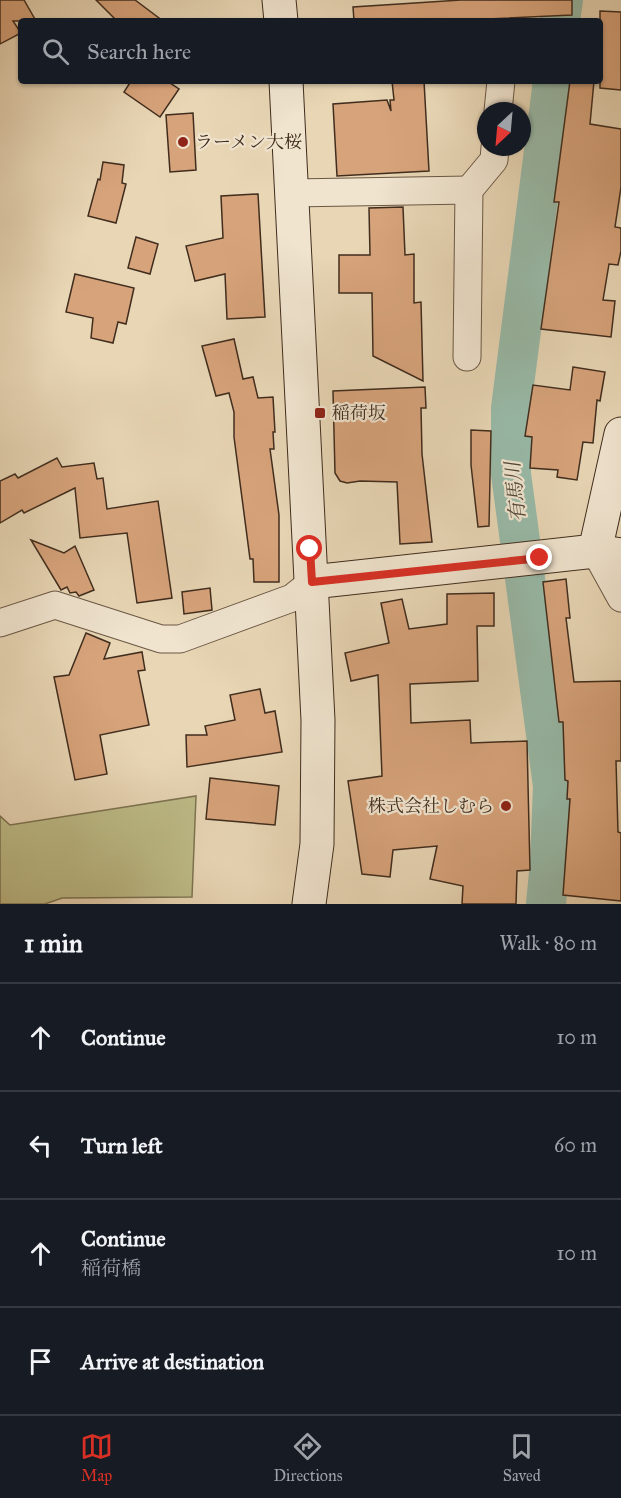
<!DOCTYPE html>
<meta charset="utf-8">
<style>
:root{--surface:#171b24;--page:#20242c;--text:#f1f3f6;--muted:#9ea1a6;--line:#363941;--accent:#d93025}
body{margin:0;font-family:"IM FELL Great Primer","Noto Serif JP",serif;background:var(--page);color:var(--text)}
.compass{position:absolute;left:477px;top:102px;width:54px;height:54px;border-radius:50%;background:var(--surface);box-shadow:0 2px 4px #0004;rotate:206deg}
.stop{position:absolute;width:18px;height:18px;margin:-14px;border:4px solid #d93025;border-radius:50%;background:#fff}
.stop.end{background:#d93025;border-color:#fff;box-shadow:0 2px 6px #0008}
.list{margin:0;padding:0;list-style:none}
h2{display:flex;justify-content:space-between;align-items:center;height:78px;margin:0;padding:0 24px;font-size:26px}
h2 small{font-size:20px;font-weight:400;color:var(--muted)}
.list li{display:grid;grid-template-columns:39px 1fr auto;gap:18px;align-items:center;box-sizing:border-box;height:108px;padding:0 24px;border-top:2px solid var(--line)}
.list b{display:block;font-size:22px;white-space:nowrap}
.list p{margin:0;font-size:20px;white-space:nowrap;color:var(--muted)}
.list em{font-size:20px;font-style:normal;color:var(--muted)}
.icon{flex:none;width:33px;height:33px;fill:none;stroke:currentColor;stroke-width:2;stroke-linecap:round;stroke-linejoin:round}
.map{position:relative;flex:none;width:621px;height:904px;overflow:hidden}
.search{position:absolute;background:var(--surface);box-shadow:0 2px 4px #0004;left:18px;right:18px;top:18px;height:66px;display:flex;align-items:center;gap:15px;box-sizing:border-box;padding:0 21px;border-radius:6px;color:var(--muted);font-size:22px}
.sheet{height:510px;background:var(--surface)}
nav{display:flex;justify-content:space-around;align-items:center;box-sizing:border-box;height:84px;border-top:2px solid var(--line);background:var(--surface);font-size:16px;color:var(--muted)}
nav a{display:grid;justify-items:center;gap:3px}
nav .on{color:var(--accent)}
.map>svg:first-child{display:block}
.green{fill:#bdbc88;stroke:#7e7453;stroke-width:1.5}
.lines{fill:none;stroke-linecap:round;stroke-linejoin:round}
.river{stroke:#98baa8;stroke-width:40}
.building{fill:#d7a37b;stroke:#402d1e;stroke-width:1.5}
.street-casing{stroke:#6a5744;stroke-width:29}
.secondary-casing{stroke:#402d1e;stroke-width:35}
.street{stroke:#f0e4cf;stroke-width:27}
.secondary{stroke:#f0e4cf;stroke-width:33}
.route{stroke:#d93025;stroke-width:8}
.poi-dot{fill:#8f2418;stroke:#f0e4cf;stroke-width:2}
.labels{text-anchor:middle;stroke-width:4.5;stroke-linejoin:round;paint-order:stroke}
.poi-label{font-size:18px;fill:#402d1e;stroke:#f0e4cf;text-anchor:start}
.water-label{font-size:20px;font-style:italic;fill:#52493a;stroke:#f0e4cf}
</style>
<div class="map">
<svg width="621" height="904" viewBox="0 0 621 904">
<rect width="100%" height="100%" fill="#e8d6b5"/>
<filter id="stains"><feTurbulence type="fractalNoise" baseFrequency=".00333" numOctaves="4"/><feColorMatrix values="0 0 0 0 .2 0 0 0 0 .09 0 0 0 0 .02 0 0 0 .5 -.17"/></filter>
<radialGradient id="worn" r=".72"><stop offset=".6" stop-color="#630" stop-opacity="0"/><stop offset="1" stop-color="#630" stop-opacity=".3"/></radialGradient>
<path class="green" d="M196,796L192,897L62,898L45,904H0V816L10,825Z"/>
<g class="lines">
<g class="river">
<path d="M560,21L563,0"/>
<path d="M546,904L550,862L553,786L511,474V408L553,81"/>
</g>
</g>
<g class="building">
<path d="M0,0H24L36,21H13L21,33L0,44Z"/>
<path d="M96,0H135L163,21H117Z"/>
<path d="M461,0H572V15L445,21H354L353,7Z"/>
<path d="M600,11L621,12V90L600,88Z"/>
<path d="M131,81H167L179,89L160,117L124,92Z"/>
<path d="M392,81H424L429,171L337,176L333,104L387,100L391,111L390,100H394Z"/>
<path d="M570,81H594L590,124L621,129V187L615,227L621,228V251L618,265L609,264L603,300L615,301L611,337L541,329L559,202H554Z"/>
<path d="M193,113L196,170L170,172L166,115Z"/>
<path d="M103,162L124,165L122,183L126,184L116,223L88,216L98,179L100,180Z"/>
<path d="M258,194L265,317L227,319L225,274L195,281L186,246L223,238L221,196Z"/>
<path d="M403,207L405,255L414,254V303L421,302L423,381L373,356L372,293H339V255H370L369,208Z"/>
<path d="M136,237L158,244L150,274L128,268Z"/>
<path d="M75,274L134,288L126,324L118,322L113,343L91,338L93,318L66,312Z"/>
<path d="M234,339L243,379L253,377L258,398L273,397L275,432H273L274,449H270L279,515V582H254L253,559H250L234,437V412L229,393L216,396L202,346Z"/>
<path d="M573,367L605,372L600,401L597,400L593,443L583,442L577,480L557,477L558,470L530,468L532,437L525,436L533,385L570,390Z"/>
<path d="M425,387L426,408H421L422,454L432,542L400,544L397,482L360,481L347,483L340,481L335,473L333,391Z"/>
<path d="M471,430L491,431L489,526L478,527L471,465Z"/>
<path d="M57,458L62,467L94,463L97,479L103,478L107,509L158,501L172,598L137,603L127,533L80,538L75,488L24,513L22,510L0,523V481L15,474L18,478Z"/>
<path d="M31,540L64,553L75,546L94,590L79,596L76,592L70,593L67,587L61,590Z"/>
<path d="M566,579L570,618H566L574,682L621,681V761H616L618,832L621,833V901L563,895L570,799H567L568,781L565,780L563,722H559L543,582Z"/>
<path d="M210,588L212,610L184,614L182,592Z"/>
<path d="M494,593V626H477L478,681L410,684L411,723L470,720L471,743L527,741L530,870L517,871L516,904H462L463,886L430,879L437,846L393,850L390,877L362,874L348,781L382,776L378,675L351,681L345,653L389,643L381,603L402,599L409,629L447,624V594Z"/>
<path d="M86,633L110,643L104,659L142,652L145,670L138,671L149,725L100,735L107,774L75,780L54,677L69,675Z"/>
<path d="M260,689L265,713L275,711L282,752L187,767L186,735H207L205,726L235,720L230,695Z"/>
<path d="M210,778L279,786L275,825L206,819Z"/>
</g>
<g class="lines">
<g class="street-casing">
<g id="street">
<path d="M498,111L501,81"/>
<path d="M292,193L469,190"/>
<path d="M467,357L469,190L494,160L495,147"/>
<path d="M595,551L621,598"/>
<path d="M0,623L55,605L161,639H180L292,598L312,582"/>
</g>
</g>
<g class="secondary-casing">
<g id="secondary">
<path d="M279,0L281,21"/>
<path d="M286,81L318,720L317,844L309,904"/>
<path d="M595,551L621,434"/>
<path d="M312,582L595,551L621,555"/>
</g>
</g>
<use href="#street" class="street"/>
<use href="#secondary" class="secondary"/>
</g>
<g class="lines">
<path class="route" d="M310,549L312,582L540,558"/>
</g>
<g class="poi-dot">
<circle cx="183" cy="142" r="6"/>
<rect x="314" y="407" width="12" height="12" rx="3"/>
<circle cx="506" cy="806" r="6"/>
</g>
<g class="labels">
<g class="poi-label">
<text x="195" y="148">ラーメン大桜</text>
<text x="332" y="419">稲荷坂</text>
<text x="494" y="812" text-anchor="end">株式会社しむら</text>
</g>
<g class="water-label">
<text transform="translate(515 492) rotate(-96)" y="7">有馬川</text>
</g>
</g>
<rect width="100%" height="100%" filter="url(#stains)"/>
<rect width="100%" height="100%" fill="url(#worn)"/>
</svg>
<svg class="compass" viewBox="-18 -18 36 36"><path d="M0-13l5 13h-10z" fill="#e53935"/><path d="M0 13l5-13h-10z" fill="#9ea1a6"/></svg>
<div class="stop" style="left:310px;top:549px"></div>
<div class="stop end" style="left:540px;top:558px"></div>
<div class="search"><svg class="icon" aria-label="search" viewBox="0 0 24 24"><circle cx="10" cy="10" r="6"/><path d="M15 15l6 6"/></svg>Search here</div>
</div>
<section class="sheet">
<h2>1 min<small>Walk · 80 m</small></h2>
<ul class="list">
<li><svg class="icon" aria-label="ahead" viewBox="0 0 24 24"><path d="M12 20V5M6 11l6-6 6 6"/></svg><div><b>Continue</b></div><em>10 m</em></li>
<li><svg class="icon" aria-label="left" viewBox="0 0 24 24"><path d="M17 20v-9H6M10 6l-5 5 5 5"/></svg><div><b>Turn left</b></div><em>60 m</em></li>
<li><svg class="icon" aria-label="ahead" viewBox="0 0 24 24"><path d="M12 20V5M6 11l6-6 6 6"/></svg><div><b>Continue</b><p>稲荷橋</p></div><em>10 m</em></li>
<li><svg class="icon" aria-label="arrive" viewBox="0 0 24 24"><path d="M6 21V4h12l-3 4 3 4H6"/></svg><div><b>Arrive at destination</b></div></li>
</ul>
</section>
<nav>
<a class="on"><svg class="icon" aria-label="map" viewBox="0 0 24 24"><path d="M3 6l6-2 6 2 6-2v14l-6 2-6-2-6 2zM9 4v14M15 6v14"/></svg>Map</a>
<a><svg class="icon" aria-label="directions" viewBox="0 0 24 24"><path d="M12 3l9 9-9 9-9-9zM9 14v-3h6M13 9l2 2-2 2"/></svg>Directions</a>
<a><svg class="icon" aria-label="saved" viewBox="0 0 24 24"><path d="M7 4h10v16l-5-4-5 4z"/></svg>Saved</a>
</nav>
